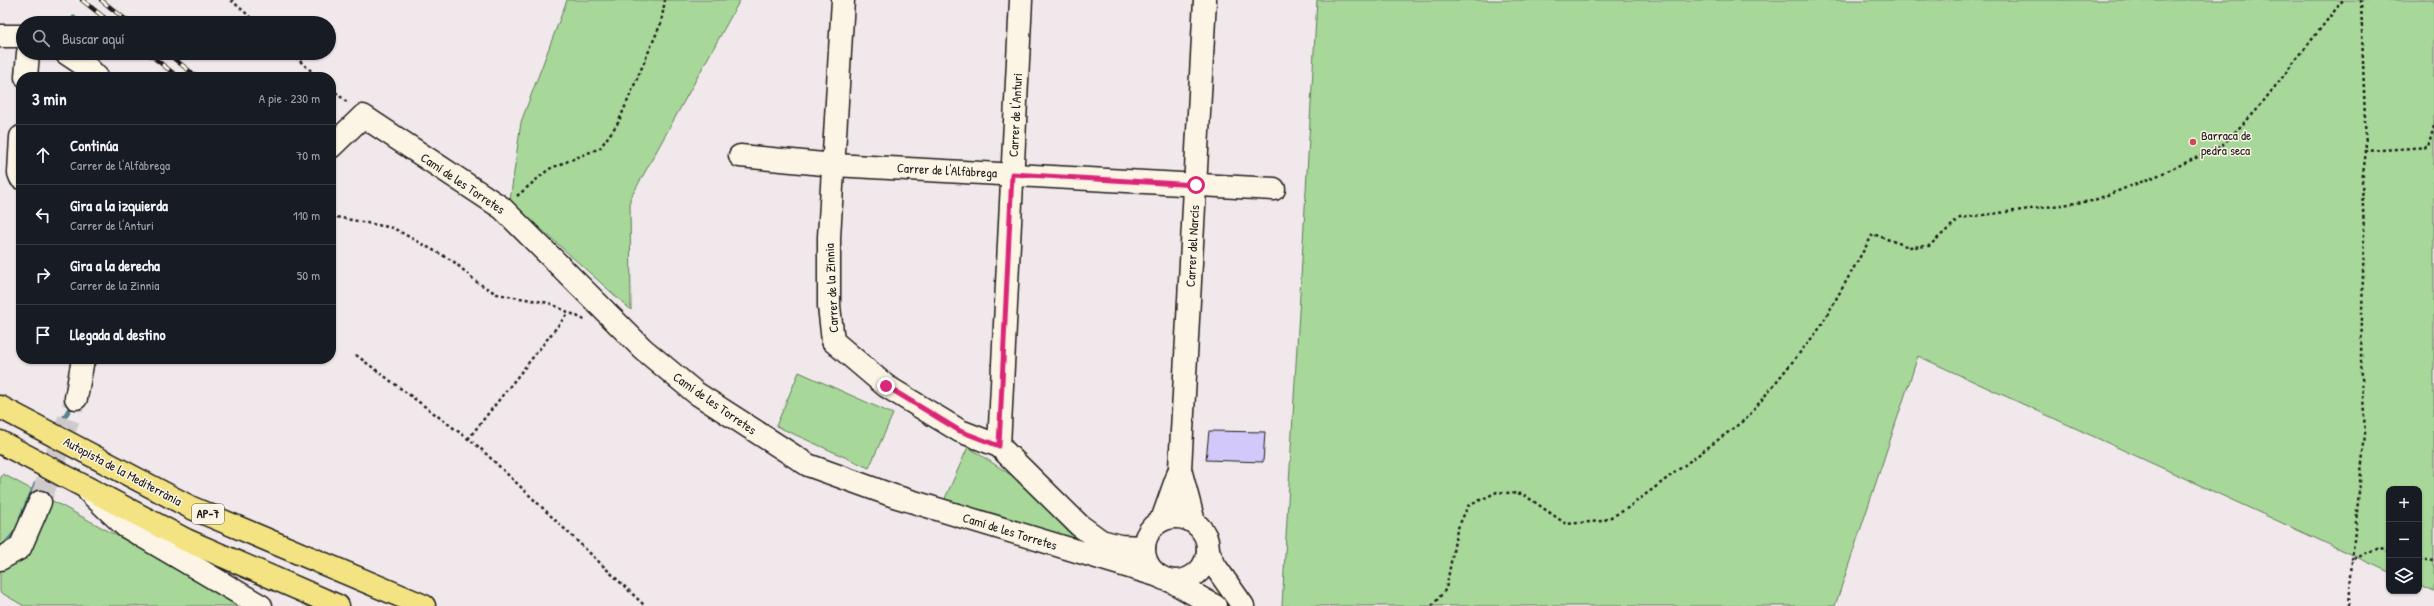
<!DOCTYPE html>
<html lang="es">
<meta charset="utf-8">
<style>
:root{--surface:#171b24;--page:#242831;--text:#f1f3f6;--muted:#9ea1a6;--line:#363941}
body{margin:0;font-family:"Patrick Hand",sans-serif;background:var(--page);color:var(--text)}
.controls{position:absolute;right:12px;bottom:12px;display:grid;overflow:hidden;border-radius:8px;box-shadow:0 1px 3px #0004}
.controls button{width:36px;height:36px;display:grid;place-items:center;padding:0;border:0;border-bottom:1px solid var(--line);background:var(--surface);color:var(--text);font:20px sans-serif}
.stop{position:absolute;width:12px;height:12px;margin:-9px;border:3px solid #db2777;border-radius:50%;background:#fff}
.stop.end{background:#db2777;border-color:#fff;box-shadow:0 1px 4px #0008}
.list{margin:0;padding:0;list-style:none}
h2{display:flex;justify-content:space-between;align-items:center;height:52px;margin:0;padding:0 16px;font-size:17px}
h2 small{font-size:13px;font-weight:400;color:var(--muted)}
.list li{display:grid;grid-template-columns:26px 1fr auto;gap:12px;align-items:center;box-sizing:border-box;height:60px;padding:0 16px;border-top:1px solid var(--line)}
.list b{display:block;font-size:15px;white-space:nowrap}
.list p{margin:0;font-size:13px;white-space:nowrap;color:var(--muted)}
.list em{font-size:13px;font-style:normal;color:var(--muted)}
.icon{flex:none;width:22px;height:22px;fill:none;stroke:currentColor;stroke-width:2;stroke-linecap:round;stroke-linejoin:round}
.map{position:relative;flex:none;width:2434px;height:606px;overflow:hidden}
.search{position:absolute;background:var(--surface);box-shadow:0 1px 3px #0004;left:16px;top:16px;width:320px;height:44px;display:flex;align-items:center;gap:10px;box-sizing:border-box;padding:0 14px;border-radius:22px;color:var(--muted);font-size:15px}
.panel{position:absolute;background:var(--surface);box-shadow:0 1px 3px #0004;left:16px;top:72px;width:320px;height:292px;border-radius:16px}
.map>svg:first-child{display:block}
.green{fill:#a7d899;stroke:#627a5a}
.lines{fill:none;stroke-linecap:round;stroke-linejoin:round}
.stream{stroke:#538488;stroke-width:5}
.building{fill:#d3c8fa;stroke:#1c1c1c}
.minor-tunnel{stroke:#d0c9cc;stroke-width:22;stroke-dasharray:22 11;stroke-linecap:butt}
.minor-casing{stroke:#1c1c1c;stroke-width:25}
.highway-casing{stroke:#1c1c1c;stroke-width:25}
.path{stroke:#1c1c1c;stroke-width:2.5;stroke-dasharray:3 3;stroke-linecap:butt}
.minor{stroke:#fcf5e5;stroke-width:22}
.highway{stroke:#f4e382;stroke-width:22}
.rail-casing{stroke:#1c1c1c;stroke-width:4.5}
.rail{stroke:#fcf5e5;stroke-width:3;stroke-dasharray:9;stroke-linecap:butt}
.route{stroke:#db2777;stroke-width:5}
.poi-dot{fill:#d1495b;stroke:#fcf5e5;stroke-width:1.5}
.labels{text-anchor:middle;stroke-width:3;stroke-linejoin:round;paint-order:stroke}
.shield{fill:#fcf5e5;stroke:#5f5d58;stroke-width:1}
.shield-label{font-size:12px;font-weight:bold;fill:#1c1c1c}
.street-label{font-size:13px;fill:#1c1c1c;stroke:#fcf5e5}
.poi-label{font-size:13px;fill:#1c1c1c;stroke:#fcf5e5;text-anchor:start}
</style>
<div class="map">
<svg width="2434" height="606" viewBox="0 0 2434 606">
<rect width="100%" height="100%" fill="#f0e8eb"/>
<filter id="ink" filterUnits="userSpaceOnUse"><feTurbulence type="fractalNoise" baseFrequency=".025" numOctaves="2"/><feDisplacementMap in="SourceGraphic" scale="8" xChannelSelector="R" yChannelSelector="G"/><feConvolveMatrix kernelMatrix="1 2 1 2 8 2 1 2 1" color-interpolation-filters="sRGB"/></filter>
<g filter="url(#ink)">
<g class="green">
<path d="M567,0H740L630,199L631,310L510,201L521,122Z"/>
<path d="M1317,0H2434V592L2419,585V489H2389V572L1918,356L1835,606H1282Z"/>
<path d="M799,372L893,414L869,468L776,426Z"/>
<path d="M968,447L1011,475L1084,528L1066,549L943,503Z"/>
<path d="M3,474L186,573L240,606H24L0,592V479Z"/>
</g>
<g class="lines">
<g class="stream">
<path d="M74,18L75,23"/>
<path d="M89,369L97,359"/>
<path d="M65,416L74,402"/>
<path d="M21,518L36,484"/>
<path d="M4,546L15,533"/>
</g>
</g>
<path class="building" d="M1209,431L1265,432L1263,462L1206,460Z"/>
<g class="lines">
<path class="minor-tunnel" d="M40,502L76,398"/>
<g class="minor-casing">
<g id="minor">
<path d="M843,0L829,237V306L833,341L886,386L960,431L999,446L1079,525L1101,541L1120,546L1144,547"/>
<path d="M0,36H23"/>
<path d="M66,53L87,67L97,77"/>
<path d="M26,77L28,53"/>
<path d="M21,137L19,173L21,178"/>
<path d="M331,147L363,116L502,208L643,349L696,393L808,465L894,496L1156,575"/>
<path d="M740,156L834,165L1274,189"/>
<path d="M76,398L83,359"/>
<path d="M999,446L1021,0"/>
<path d="M89,492L125,526L261,606"/>
<circle cx="1176" cy="549" r="32"/>
<path d="M1162,520L1180,469"/>
<path d="M1194,522L1180,469L1205,0"/>
<path d="M1208,551L1215,566L1243,606"/>
<path d="M0,559L20,548L40,502"/>
<path d="M1171,581L1215,606"/>
</g>
</g>
<g class="highway-casing">
<g id="highway">
<path d="M0,407L192,508L424,606"/>
<path d="M0,442L186,540L338,606"/>
</g>
</g>
<g class="path">
<path d="M231,0L257,23"/>
<path d="M2361,0L2366,151"/>
<path d="M291,53L318,77"/>
<path d="M331,88L349,104"/>
<path d="M517,196L549,169L600,148L618,123L661,23L665,0"/>
<path d="M331,216L393,228L453,261L478,283L497,294L549,303L587,321"/>
<path d="M356,355L479,447L645,606"/>
<path d="M468,439L568,313"/>
<path d="M2419,559L2434,561"/>
<path d="M2352,560L2365,434L2361,358L2364,232L2362,182L2366,151L2428,147L2434,125"/>
<path d="M1432,606L1446,589L1457,530L1468,506L1497,492L1523,494L1566,524L1603,521L1625,510L1747,418L1819,329L1873,234L1909,247L1929,246L1960,218L2092,201L2154,177L2220,147L2255,112L2343,0"/>
<path d="M2349,606L2352,560L2379,547L2389,552"/>
</g>
<use href="#minor" class="minor"/>
<use href="#highway" class="highway"/>
<g class="rail-casing">
<g id="rail">
<path d="M82,0L111,23"/>
<path d="M101,0L130,23"/>
<path d="M148,53L178,77"/>
<path d="M167,53L197,77"/>
</g>
</g>
<use href="#rail" class="rail"/>
</g>
</g>
<g class="lines" filter="url(#ink)">
<path class="route" d="M886,386L960,431L999,446L1012,174L1196,185"/>
</g>
<circle class="poi-dot" cx="2193" cy="142" r="4"/>
<g class="labels">
<rect class="shield" x="192" y="504" width="32" height="20" rx="3"/>
<g class="shield-label">
<text x="208" y="518">AP-7</text>
</g>
<g class="street-label">
<text transform="translate(1015 115) rotate(-87)" y="5">Carrer de l'Anturi</text>
<text transform="translate(947 170) rotate(3)" y="5">Carrer de l'Alfàbrega</text>
<text transform="translate(463 183) rotate(34)" y="5">Camí de les Torretes</text>
<text transform="translate(1192 246) rotate(-87)" y="5">Carrer del Narcís</text>
<text transform="translate(831 288) rotate(-93)" y="5">Carrer de la Zinnia</text>
<text transform="translate(715 403) rotate(35)" y="5">Camí de les Torretes</text>
<text transform="translate(123 471) rotate(28)" y="5">Autopista de la Mediterrània</text>
<text transform="translate(1010 531) rotate(17)" y="5">Camí de les Torretes</text>
</g>
<g class="poi-label">
<text x="2201" y="140">Barraca de<tspan x="2201" dy="15">pedra seca</tspan></text>
</g>
</g>
</svg>
<div class="controls">
<button>+</button>
<button>−</button>
<button><svg class="icon" aria-label="layers" viewBox="0 0 24 24"><path d="M12 4l9 5-9 5-9-5zM3 14l9 5 9-5"/></svg></button>
</div>
<div class="stop" style="left:1196px;top:185px"></div>
<div class="stop end" style="left:886px;top:386px"></div>
<div class="search"><svg class="icon" aria-label="search" viewBox="0 0 24 24"><circle cx="10" cy="10" r="6"/><path d="M15 15l6 6"/></svg>Buscar aquí</div>
<section class="panel">
<h2>3 min<small>A pie · 230 m</small></h2>
<ul class="list">
<li><svg class="icon" aria-label="ahead" viewBox="0 0 24 24"><path d="M12 20V5M6 11l6-6 6 6"/></svg><div><b>Continúa</b><p>Carrer de l'Alfàbrega</p></div><em>70 m</em></li>
<li><svg class="icon" aria-label="left" viewBox="0 0 24 24"><path d="M17 20v-9H6M10 6l-5 5 5 5"/></svg><div><b>Gira a la izquierda</b><p>Carrer de l'Anturi</p></div><em>110 m</em></li>
<li><svg class="icon" aria-label="right" viewBox="0 0 24 24"><path d="M7 20v-9h11M14 6l5 5-5 5"/></svg><div><b>Gira a la derecha</b><p>Carrer de la Zinnia</p></div><em>50 m</em></li>
<li><svg class="icon" aria-label="arrive" viewBox="0 0 24 24"><path d="M6 21V4h12l-3 4 3 4H6"/></svg><div><b>Llegada al destino</b></div></li>
</ul>
</section>
</div>
